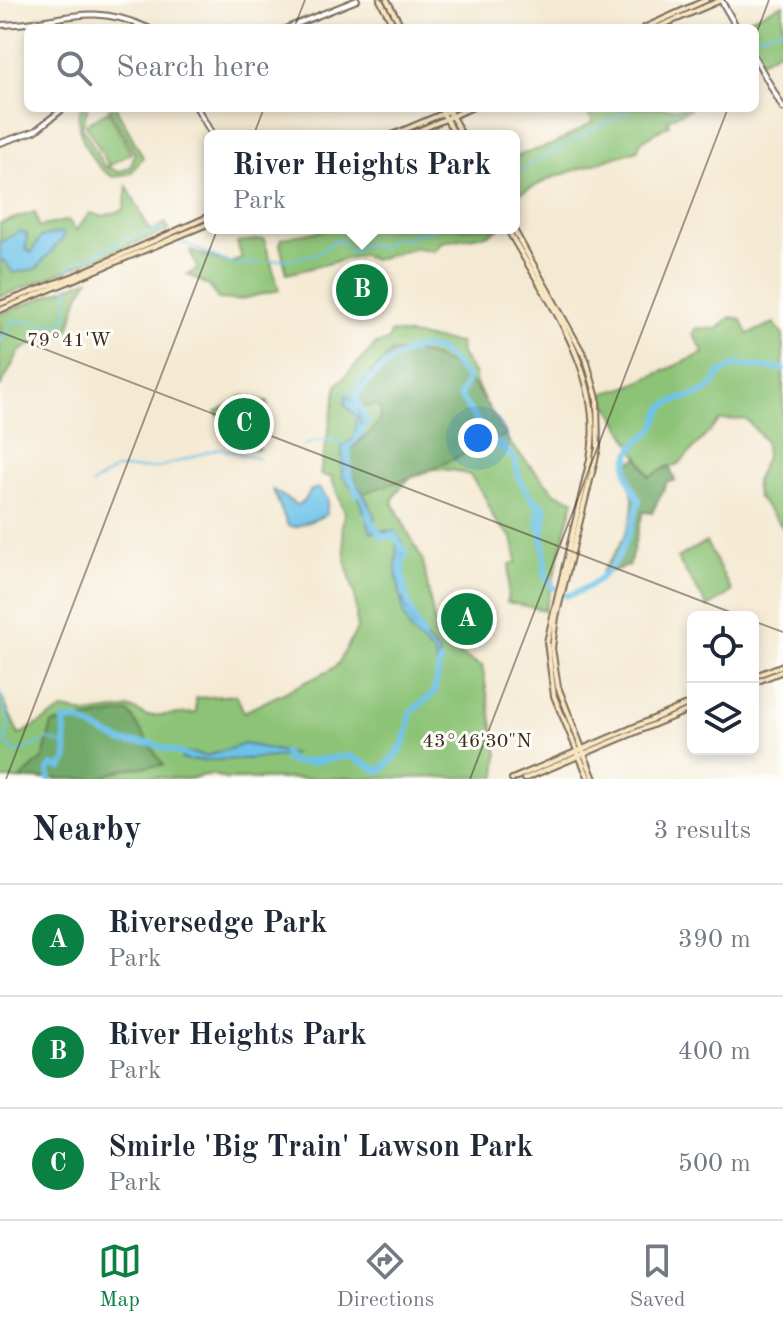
<!DOCTYPE html>
<meta charset="utf-8">
<style>
:root{--surface:#fff;--page:#f2f2f3;--text:#1f2937;--muted:#747a83;--line:#e0e1e3;--accent:#0b8043}
body{margin:0;font-family:"Old Standard TT",serif;background:var(--page);color:var(--text)}
.controls{position:absolute;right:24px;bottom:24px;display:grid;overflow:hidden;border-radius:12px;box-shadow:0 4px 12px #0003}
.controls button{width:72px;height:72px;display:grid;place-items:center;padding:0;border:0;border-bottom:2px solid var(--line);background:var(--surface);color:var(--text);font:40px sans-serif}
.you{position:absolute;left:478px;top:438px;width:28px;height:28px;margin:-20px;border:6px solid #fff;border-radius:50%;background:#1a73e8;box-shadow:0 0 0 12px #1a73e833}
.badge{display:grid;place-items:center;width:52px;height:52px;border-radius:50%;background:var(--accent);color:#fff;font-size:26px;font-weight:700}
.pin{position:absolute;translate:-50% -50%;border:4px solid #fff;box-shadow:0 2px 8px #0006}
.popup{position:absolute;left:204px;top:130px;width:316px;height:104px;box-sizing:border-box;display:grid;place-content:center;border-radius:12px;background:var(--surface);filter:drop-shadow(0 2px 6px #0005);font-size:26px;white-space:nowrap;color:var(--muted)}
.popup b{font-size:30px;color:var(--text)}
.popup::after{content:'';position:absolute;left:50%;top:100%;margin-left:-16px;border:16px solid transparent;border-top-color:var(--surface)}
.list{margin:0;padding:0;list-style:none}
h2{display:flex;justify-content:space-between;align-items:center;height:104px;margin:0;padding:0 32px;font-size:34px}
h2 small{font-size:26px;font-weight:400;color:var(--muted)}
.list li{display:grid;grid-template-columns:52px 1fr auto;gap:24px;align-items:center;box-sizing:border-box;height:112px;padding:0 32px;border-top:2px solid var(--line)}
.list b{display:block;font-size:30px;white-space:nowrap}
.list p{margin:0;font-size:26px;white-space:nowrap;color:var(--muted)}
.list em{font-size:26px;font-style:normal;color:var(--muted)}
.icon{flex:none;width:44px;height:44px;fill:none;stroke:currentColor;stroke-width:2;stroke-linecap:round;stroke-linejoin:round}
.map{position:relative;flex:none;width:783px;height:779px;overflow:hidden}
.search{position:absolute;background:var(--surface);box-shadow:0 4px 12px #0003;left:24px;right:24px;top:24px;height:88px;display:flex;align-items:center;gap:20px;box-sizing:border-box;padding:0 28px;border-radius:12px;color:var(--muted);font-size:30px}
.sheet{height:440px;background:var(--surface)}
nav{display:flex;justify-content:space-around;align-items:center;box-sizing:border-box;height:112px;border-top:2px solid var(--line);background:var(--surface);font-size:22px;color:var(--muted)}
nav a{display:grid;justify-items:center;gap:4px}
nav .on{color:var(--accent)}
.map>svg:first-child{display:block}
.green{fill:#8cc376;stroke:#64764a;stroke-width:2}
.forest{fill:#71a967;stroke:#566a42;stroke-width:2}
.water{fill:#6cc2e9;stroke:#547684;stroke-width:2}
.lines{fill:none;stroke-linecap:round;stroke-linejoin:round}
.stream{stroke:#6cc2e9;stroke-width:2}
.river{stroke:#6cc2e9;stroke-width:6}
.tertiary-casing{stroke:#7c6d5d;stroke-width:8}
.secondary-casing{stroke:#7c6d5d;stroke-width:8}
.tertiary{stroke:#fff;stroke-width:4}
.secondary{stroke:#f9e7c3;stroke-width:4}
.ticks{fill:none;stroke:#3b2a1e;stroke-width:2;stroke-opacity:0.45}
.ticks-label{font-size:20px;text-anchor:middle;fill:#3b2a1e;stroke:#fdfcf7;stroke-width:6;stroke-linejoin:round;paint-order:stroke}
</style>
<div class="map">
<svg width="783" height="779" viewBox="0 0 783 779">
<rect width="100%" height="100%" fill="#fdfcf7"/>
<filter id="ink" filterUnits="userSpaceOnUse"><feTurbulence type="fractalNoise" baseFrequency=".0125" numOctaves="2"/><feDisplacementMap in="SourceGraphic" scale="16" xChannelSelector="R" yChannelSelector="G"/><feConvolveMatrix kernelMatrix="1 2 1 2 8 2 1 2 1" color-interpolation-filters="sRGB"/></filter>
<filter id="wash" filterUnits="userSpaceOnUse"><feTurbulence type="fractalNoise" baseFrequency=".006" numOctaves="4" result="noise"/><feDisplacementMap in="SourceGraphic" scale="32" xChannelSelector="R" yChannelSelector="G"/><feGaussianBlur stdDeviation="1.8" result="paint"/><feColorMatrix in="noise" values="0 0 0 0 0 0 0 0 0 0 0 0 0 0 0 0 0 1.4 0 .05"/><feComposite in="paint" operator="in"/></filter>
<g filter="url(#wash)">
<rect width="100%" height="100%" fill="#f4e9d2"/>
<g class="green">
<path d="M783,4V48L761,61L755,50V28H742L740,23Z"/>
<path d="M81,108H88L82,126L104,166L119,172L130,167L135,154L109,108H116L143,157L131,173L115,177C94,171 71,128 81,108Z"/>
<path d="M585,108H692L668,119L669,125L640,142L638,150L554,177L514,196V157L554,144L593,122Z"/>
<path d="M108,111L131,153L109,166L86,124Z"/>
<path d="M127,186L150,231L166,223L169,230L0,297V223L35,212L39,227L68,220L76,230L90,213L103,216L124,210Z"/>
<path d="M335,228H500L486,235L442,242L434,251L415,248L373,260L362,255L287,274L280,244L282,238Z"/>
<path d="M264,239L279,290L238,300L218,299L209,286L187,274L198,270L190,251L230,263L242,259L237,242Z"/>
<path d="M88,280L79,296L69,330L58,338L38,340L19,352L0,388V314Z"/>
<path d="M730,317L741,319L748,334L774,323L783,335V528L757,496L755,481L766,457L765,441L746,419L720,420L680,463L650,477L602,394L630,386L704,353L693,334L696,328L718,329Z"/>
<path d="M391,332L460,343L461,354L475,374V381L486,404L512,446L555,493L574,500L545,610L507,602L510,564L517,562L512,537L495,521L486,499L470,475C435,463 410,467 392,501L423,561L434,622L452,630L454,608L481,611L483,633L454,645L461,655L482,666L498,754L496,777L226,779C221,778 217,775 213,775C204,773 196,778 188,779C171,779 126,773 112,779H0V693L19,735L64,709L86,714L131,708L147,716L196,713V698L236,695L244,712L329,671L338,664L357,629L355,596L346,563L342,525L345,513L331,477L320,475L337,385L376,344L388,341Z"/>
<path d="M243,396L268,402L258,450L235,441L216,412Z"/>
<path d="M706,542L732,592L708,607L677,558Z"/>
</g>
<g class="forest">
<path d="M409,351C468,360 477,391 506,435L421,474L364,493L359,490L346,454C358,441 380,431 381,411L377,405L367,407L353,399L368,375L391,353Z"/>
<path d="M639,457L649,477L669,466L675,481L667,482L652,513L643,512L629,566L601,574C617,549 633,531 633,500C633,485 623,478 628,463Z"/>
<path d="M129,712L163,765L124,769L98,779H20L43,758L52,724Z"/>
</g>
<g class="water">
<path d="M20,231L27,234L26,249L31,253L41,237L62,232L65,236L36,269L13,273L5,261H0V243Z"/>
<path d="M346,394L358,406L363,437L346,454V468L354,488L361,489L375,517L372,525L377,530L394,531L403,543L401,570L406,596L403,600L415,627L439,653V670L434,654L411,632L404,616L396,571L397,540L386,532H371L359,497L342,475V447L354,438L357,417L345,405Z"/>
<path d="M319,488L328,499L326,515L296,527L288,526L273,490L297,505L305,500L311,490Z"/>
<path d="M245,744L293,754C286,758 194,762 181,759L185,752L206,756Z"/>
</g>
<g class="lines">
<g class="stream">
<path d="M755,36L783,28"/>
<path d="M514,174L632,108"/>
<path d="M176,240L232,264L259,263"/>
<path d="M269,261C294,258 316,260 335,240L342,241L351,253L365,244L382,248L392,238L404,239L434,228"/>
<path d="M68,278V269L74,264L127,238L158,229L166,234"/>
<path d="M0,342L14,320L59,325L66,319L68,285"/>
<path d="M346,394L368,375"/>
<path d="M303,447C315,439 331,437 344,444"/>
<path d="M91,485L115,469L157,468L220,448L258,459"/>
<path d="M0,691L9,722L6,743L17,753L49,739L65,745"/>
<path d="M282,758L284,762L311,765L346,756L380,769L400,746L415,706L433,692L439,670"/>
</g>
<g class="river">
<path d="M357,436L367,423L355,397C373,374 414,331 446,355C454,361 461,372 468,379L460,396L485,433L515,459L519,479L539,509C536,522 541,528 543,541C549,569 535,579 567,596C616,580 627,545 639,500C626,478 619,459 641,439C645,436 653,431 655,427C660,416 659,407 672,402C692,394 709,398 718,375L735,365L783,369"/>
<path d="M348,447L349,471L357,494"/>
<path d="M536,500L546,508L542,535"/>
<path d="M367,515L382,537L394,535L406,553C395,575 411,616 423,636"/>
<path d="M284,753L294,763L350,756L380,771C400,756 410,739 410,713L434,693L440,662"/>
<path d="M49,779L48,769L52,765L61,768L67,759L64,721L77,720L123,742L150,743L191,757"/>
</g>
</g>
</g>
<g filter="url(#ink)">
<g class="lines">
<g class="tertiary-casing">
<g id="tertiary">
<path d="M721,0L737,28"/>
<path d="M0,25C59,24 87,0 148,28"/>
<path d="M287,28L357,0"/>
<path d="M755,58L783,108"/>
<path d="M197,108L213,136"/>
<path d="M0,143L35,131L64,108"/>
</g>
</g>
<g class="secondary-casing">
<g id="secondary">
<path d="M380,0L395,28"/>
<path d="M387,0L402,28"/>
<path d="M644,28L706,0"/>
<path d="M656,28L721,0"/>
<path d="M440,108L456,136"/>
<path d="M447,108L463,136"/>
<path d="M390,136L456,108"/>
<path d="M406,136L471,108"/>
<path d="M507,228C546,299 606,374 590,459L547,642L554,696L589,779"/>
<path d="M513,228L586,359L597,398L598,448L556,617L552,648L558,687L594,779"/>
<path d="M0,304L74,276L210,216"/>
<path d="M0,310L210,223"/>
<path d="M753,677L783,665"/>
<path d="M753,683L783,671"/>
<path d="M512,779L693,702"/>
<path d="M524,779L693,708"/>
</g>
</g>
<use href="#tertiary" class="tertiary"/>
<use href="#secondary" class="secondary"/>
</g>
</g>
<path class="ticks" d="M294,28L305,0M755,37L769,0M0,332L743,617M753,621L783,632M6,779L264,108M470,779L728,108"/>
<g class="ticks-label">
<text x="69" y="346">79°41'W</text>
<text x="477" y="747">43°46'30"N</text>
</g>
</svg>
<div class="controls">
<button><svg class="icon" aria-label="locate" viewBox="0 0 24 24"><circle cx="12" cy="12" r="6"/><path d="M12 2v4M12 18v4M2 12h4M18 12h4"/></svg></button>
<button><svg class="icon" aria-label="layers" viewBox="0 0 24 24"><path d="M12 4l9 5-9 5-9-5zM3 14l9 5 9-5"/></svg></button>
</div>
<div class="you"></div>
<div class="pin badge" style="left:467px;top:619px">A</div>
<div class="pin badge" style="left:362px;top:290px">B</div>
<div class="popup"><b>River Heights Park</b>Park</div>
<div class="pin badge" style="left:244px;top:424px">C</div>
<div class="search"><svg class="icon" aria-label="search" viewBox="0 0 24 24"><circle cx="10" cy="10" r="6"/><path d="M15 15l6 6"/></svg>Search here</div>
</div>
<section class="sheet">
<h2>Nearby<small>3 results</small></h2>
<ul class="list">
<li><span class="badge">A</span><div><b>Riversedge Park</b><p>Park</p></div><em>390 m</em></li>
<li><span class="badge">B</span><div><b>River Heights Park</b><p>Park</p></div><em>400 m</em></li>
<li><span class="badge">C</span><div><b>Smirle 'Big Train' Lawson Park</b><p>Park</p></div><em>500 m</em></li>
</ul>
</section>
<nav>
<a class="on"><svg class="icon" aria-label="map" viewBox="0 0 24 24"><path d="M3 6l6-2 6 2 6-2v14l-6 2-6-2-6 2zM9 4v14M15 6v14"/></svg>Map</a>
<a><svg class="icon" aria-label="directions" viewBox="0 0 24 24"><path d="M12 3l9 9-9 9-9-9zM9 14v-3h6M13 9l2 2-2 2"/></svg>Directions</a>
<a><svg class="icon" aria-label="saved" viewBox="0 0 24 24"><path d="M7 4h10v16l-5-4-5 4z"/></svg>Saved</a>
</nav>
